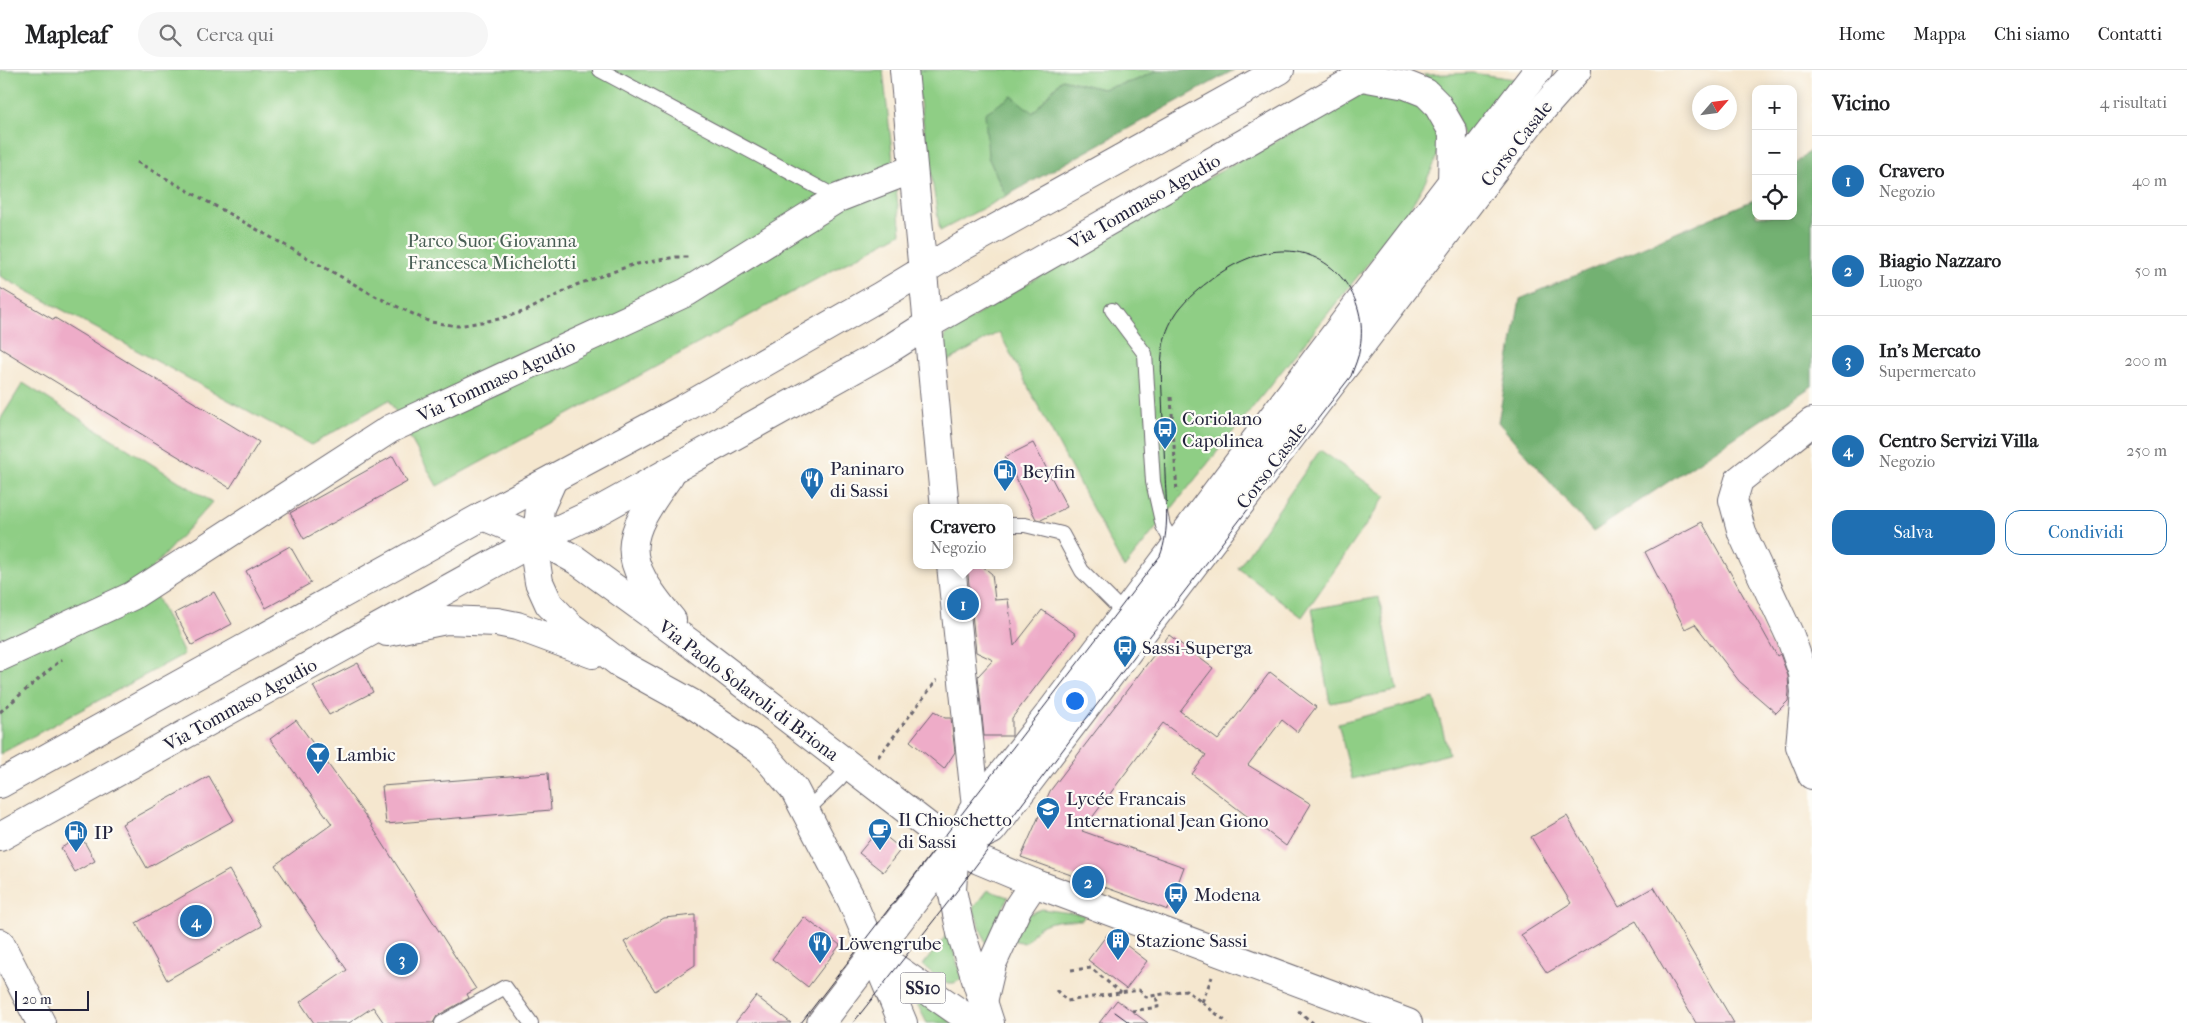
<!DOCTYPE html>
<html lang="it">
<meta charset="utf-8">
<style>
:root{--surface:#fff;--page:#f6f6f6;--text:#202124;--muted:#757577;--line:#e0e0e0;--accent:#1f6fb2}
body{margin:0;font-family:"IM FELL French Canon",serif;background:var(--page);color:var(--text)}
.controls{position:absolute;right:15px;top:15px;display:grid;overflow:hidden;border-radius:10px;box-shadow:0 2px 12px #0003}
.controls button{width:45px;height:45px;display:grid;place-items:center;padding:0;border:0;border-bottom:1px solid var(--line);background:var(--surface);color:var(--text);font:25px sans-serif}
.compass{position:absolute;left:1692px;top:15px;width:45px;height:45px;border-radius:50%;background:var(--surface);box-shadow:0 2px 12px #0003;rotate:62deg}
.scale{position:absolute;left:15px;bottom:12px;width:74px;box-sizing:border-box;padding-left:5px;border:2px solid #22223b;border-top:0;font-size:14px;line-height:18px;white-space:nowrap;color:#22223b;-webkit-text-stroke:4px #fdfcf7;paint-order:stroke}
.you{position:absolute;left:1074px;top:630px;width:18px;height:18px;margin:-12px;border:4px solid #fff;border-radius:50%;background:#1a73e8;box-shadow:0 0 0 8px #1a73e833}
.badge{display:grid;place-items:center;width:32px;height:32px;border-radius:50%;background:var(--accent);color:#fff;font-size:16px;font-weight:700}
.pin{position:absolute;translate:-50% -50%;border:2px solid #fff;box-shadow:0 1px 5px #0006}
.popup{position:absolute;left:913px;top:434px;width:100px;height:65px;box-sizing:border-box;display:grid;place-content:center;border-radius:10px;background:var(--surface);filter:drop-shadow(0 1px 4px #0005);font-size:16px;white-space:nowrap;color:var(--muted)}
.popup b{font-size:19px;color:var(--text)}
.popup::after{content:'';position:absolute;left:50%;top:100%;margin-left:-10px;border:10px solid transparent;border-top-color:var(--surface)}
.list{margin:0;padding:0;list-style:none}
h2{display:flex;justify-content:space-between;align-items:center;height:65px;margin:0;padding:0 20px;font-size:21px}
h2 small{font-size:16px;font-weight:400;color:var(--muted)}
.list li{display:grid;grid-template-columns:32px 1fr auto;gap:15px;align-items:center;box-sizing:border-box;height:90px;padding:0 20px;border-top:1px solid var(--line)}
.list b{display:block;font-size:19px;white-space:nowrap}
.list p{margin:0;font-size:16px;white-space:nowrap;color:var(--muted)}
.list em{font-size:16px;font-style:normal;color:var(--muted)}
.actions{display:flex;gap:10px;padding:15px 20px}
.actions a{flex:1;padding:11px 0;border:1px solid var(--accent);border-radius:15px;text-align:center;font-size:18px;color:var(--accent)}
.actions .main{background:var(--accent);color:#fff}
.icon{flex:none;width:28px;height:28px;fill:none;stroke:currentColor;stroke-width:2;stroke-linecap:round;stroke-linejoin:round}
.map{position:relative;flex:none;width:1812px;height:953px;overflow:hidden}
header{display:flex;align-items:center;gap:30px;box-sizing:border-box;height:70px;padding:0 25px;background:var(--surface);border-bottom:1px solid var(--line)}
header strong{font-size:24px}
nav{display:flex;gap:28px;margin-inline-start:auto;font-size:18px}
.search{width:350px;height:45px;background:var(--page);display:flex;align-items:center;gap:12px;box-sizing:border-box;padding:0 18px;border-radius:28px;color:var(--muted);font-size:19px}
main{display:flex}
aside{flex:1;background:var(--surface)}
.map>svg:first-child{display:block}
.green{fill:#8fce85;stroke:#587860}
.forest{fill:#73b172;stroke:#4a6a56}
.building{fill:#eeacc8}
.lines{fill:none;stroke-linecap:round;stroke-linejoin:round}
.service-casing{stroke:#6c676f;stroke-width:16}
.minor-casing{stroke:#6c676f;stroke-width:30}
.tertiary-casing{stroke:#6c676f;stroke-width:30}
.primary-casing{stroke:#6c676f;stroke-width:30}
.path{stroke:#6c676f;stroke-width:3;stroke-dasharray:4 4;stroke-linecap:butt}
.service{stroke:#fff;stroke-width:14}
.minor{stroke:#fff;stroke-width:28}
.tertiary{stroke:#fff;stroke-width:28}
.primary{stroke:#fff;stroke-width:28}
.tram{stroke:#22223b;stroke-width:1}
.labels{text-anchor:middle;stroke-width:4.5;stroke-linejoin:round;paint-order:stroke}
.shield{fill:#fdfcf7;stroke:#646373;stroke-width:1}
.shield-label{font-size:18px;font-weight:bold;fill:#22223b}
.street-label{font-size:19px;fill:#22223b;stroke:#fdfcf7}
.park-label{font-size:19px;fill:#485e55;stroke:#fdfcf7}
.poi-label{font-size:19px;fill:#22223b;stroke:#fdfcf7;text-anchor:start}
</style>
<header>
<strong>Mapleaf</strong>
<div class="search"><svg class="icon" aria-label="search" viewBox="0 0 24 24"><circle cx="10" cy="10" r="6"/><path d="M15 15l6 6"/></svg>Cerca qui</div>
<nav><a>Home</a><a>Mappa</a><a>Chi siamo</a><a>Contatti</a></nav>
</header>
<main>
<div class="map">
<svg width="1812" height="953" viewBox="0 0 1812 953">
<rect width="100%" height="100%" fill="#fdfcf7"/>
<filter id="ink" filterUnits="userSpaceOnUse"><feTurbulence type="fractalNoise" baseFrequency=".02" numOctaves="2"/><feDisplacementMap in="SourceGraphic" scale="10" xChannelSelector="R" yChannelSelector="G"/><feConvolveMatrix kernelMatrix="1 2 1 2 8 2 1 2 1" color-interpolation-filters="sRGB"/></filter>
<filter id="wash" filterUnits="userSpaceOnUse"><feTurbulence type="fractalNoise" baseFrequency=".0096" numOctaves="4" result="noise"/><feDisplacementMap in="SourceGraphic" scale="20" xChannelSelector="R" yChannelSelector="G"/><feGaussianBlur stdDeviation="1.12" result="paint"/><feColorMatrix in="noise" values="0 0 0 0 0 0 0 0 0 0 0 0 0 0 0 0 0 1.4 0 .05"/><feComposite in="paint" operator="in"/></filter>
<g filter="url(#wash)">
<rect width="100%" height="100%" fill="#f5e7cf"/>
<g class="green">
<path d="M0,0H883L901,163L437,416L389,330L311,375L0,206Z"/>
<path d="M915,0H1159L1134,11L1102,19L1062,9L1033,43L988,87L1006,126L940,161Z"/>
<path d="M1472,3L1515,9L1465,71C1454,39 1453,24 1423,5Z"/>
<path d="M1387,20L1427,37C1433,50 1440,67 1438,82C1436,97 1411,136 1402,151L1124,498L999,262L945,293V265L1115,159L1364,23Z"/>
<path d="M23,313L212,432L146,505L184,584L0,684V350Z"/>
<path d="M1320,380L1386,426L1302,547L1238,498Z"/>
<path d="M1379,527L1397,621L1330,633L1312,539Z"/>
<path d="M1434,628L1449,684L1352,709L1338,653Z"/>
<path d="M987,820L1008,827L987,876L973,838Z"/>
<path d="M1042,839L1085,845L1082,850C1068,850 1051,849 1038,858C1033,863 1030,869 1024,873L1012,870L1029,844Z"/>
<path d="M948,863L962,909L954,913H943L923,895Z"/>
<path d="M917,925L953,953H927L914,928Z"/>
</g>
<g class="forest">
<path d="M1159,0H1234L1006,126L988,87L985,43L1012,26L1033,43L1062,9L1102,19L1134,11Z"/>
<path d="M1812,79V316L1593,462L1498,352L1520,229L1756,129V146H1793V96Z"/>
</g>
<g id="blocks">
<g class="building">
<path d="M0,218L54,250L55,248L259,372L230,418L0,278Z"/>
<path d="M1033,373L1067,437L1041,450L1036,449L1005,387Z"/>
<path d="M393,386L407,412L304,469L290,443Z"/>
<path d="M1702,452L1777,586L1780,584L1788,606L1789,622L1788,631L1776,643L1739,611L1695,554L1685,559L1645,482Z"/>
<path d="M290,476L311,513L266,538L246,501Z"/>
<path d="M967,495H981L992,504L995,530L1008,529L1014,576L1042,540L1076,564L1012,648V666H984L978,606L993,590L976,582Z"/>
<path d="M214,522L232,554L192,575L175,543Z"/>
<path d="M1169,565L1213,598L1180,641L1218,670L1270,602L1316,637L1297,662L1282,650L1248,695L1311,734L1286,776L1192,704L1206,685L1163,653L1082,761L1184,797L1168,840L1021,787L1050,721Z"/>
<path d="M358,593L373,622L329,645L313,616Z"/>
<path d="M934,641L945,648H951L955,682L944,699L910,671Z"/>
<path d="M296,650L372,755H371L476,919L467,924L469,928L437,946L433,953H384L373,937L349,953H314L300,932L347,900L275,795L332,754L270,669Z"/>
<path d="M548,703L551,740L386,754L382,716Z"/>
<path d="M209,706L234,750L147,798L122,754Z"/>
<path d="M1567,746L1619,837L1654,817L1734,953H1696L1636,851L1547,903L1521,865L1571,833L1531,767Z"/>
<path d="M878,760L901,779L883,802L859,783Z"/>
<path d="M81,766L95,791L75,802L61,778Z"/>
<path d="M229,800L262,856L167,910L136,853Z"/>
<path d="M695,845V895L655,921L624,872L664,848Z"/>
<path d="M804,847L840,875L808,917L772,889Z"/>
<path d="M1109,862L1147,891L1126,919L1088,890Z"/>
<path d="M756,926L791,953H735Z"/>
<path d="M1117,930L1148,953H1099Z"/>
</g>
</g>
</g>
<g filter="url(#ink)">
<use href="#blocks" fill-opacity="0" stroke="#6c676f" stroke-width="1"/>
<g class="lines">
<g class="service-casing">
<g id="service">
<path d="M600,0L838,128"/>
<path d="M1112,240L1145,284L1153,412L1163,456L1175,477"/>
<path d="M1009,455H1025L1062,464L1082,501L1125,544"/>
<path d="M806,741L839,709L849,696"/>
<path d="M442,953L505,917L531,953"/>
</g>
</g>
<g class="minor-casing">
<g id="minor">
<path d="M904,0L945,438"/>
<path d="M1812,352L1739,410L1733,430L1742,463L1790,566L1803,603L1805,622L1800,676L1812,705"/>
<path d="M951,495L976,737"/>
<path d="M0,587L132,526L390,359L687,222L838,128L913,99"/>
<path d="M0,873L41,953"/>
<path d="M983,932L992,894L1018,837L1034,813"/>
</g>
</g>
<g class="tertiary-casing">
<path id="tertiary" d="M955,777L979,790L1034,813L1408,953"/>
</g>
<g class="primary-casing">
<g id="primary">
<path d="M1362,7L1406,15L1426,23L1437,34L1453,62L1452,114"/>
<path d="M670,405C623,470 619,486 672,550"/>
<path d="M553,409L540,438L535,486L539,512L549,534L570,556L622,595L691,633L760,680L794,719L852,831L903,953"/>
<path d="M483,446L538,469L576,490L694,576L955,777"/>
<path d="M387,562L446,550L497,552L517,556L593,584"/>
<path d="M0,714L483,446L683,339L879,227L960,178L1280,0"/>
<path d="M0,767L538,469L602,439L883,283L927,255L1372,0"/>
<path d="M955,777L992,760L1530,53L1577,0"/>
<path d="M955,777L952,820L961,863L990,953"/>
<path d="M875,884L960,943L969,953"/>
<path d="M821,953L955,777L972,742L1049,644L1358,234L1538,0"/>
</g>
</g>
<g class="path">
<path d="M137,92L377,227L430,252L458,256L499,249L526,241L576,215L632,195L676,187H691"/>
<path d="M1171,327L1177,423"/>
<path d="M0,642L62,589"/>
<path d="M878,687L937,610"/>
<path d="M1071,900L1091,898L1121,923"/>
<path d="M1056,920L1067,931L1139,920L1146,927L1186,920L1228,953"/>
<path d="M1202,932L1212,907"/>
<path d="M1132,941L1158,937L1156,925"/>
<path d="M1298,941L1313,953"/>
</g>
<use href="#service" class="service"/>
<use href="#minor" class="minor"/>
<use href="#tertiary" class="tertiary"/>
<use href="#primary" class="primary"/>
<g class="tram">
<path d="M1115,942L1130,953"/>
<path d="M801,953L1160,486C1170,461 1166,431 1165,404C1164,377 1163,351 1162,324C1161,298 1159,270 1174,247C1182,233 1196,221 1208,212C1228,196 1255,182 1281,181C1333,179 1369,228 1360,277C1359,287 1354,297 1351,306L1089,645L953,826L853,953"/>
</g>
</g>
</g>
<defs>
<g id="bus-pin" transform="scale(1.25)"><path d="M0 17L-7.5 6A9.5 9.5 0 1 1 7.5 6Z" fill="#1f6fb2" stroke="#fdfcf7"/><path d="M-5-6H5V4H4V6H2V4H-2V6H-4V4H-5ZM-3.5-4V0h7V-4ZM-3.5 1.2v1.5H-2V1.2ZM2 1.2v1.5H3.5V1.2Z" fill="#fff"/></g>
<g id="fuel-pin" transform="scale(1.25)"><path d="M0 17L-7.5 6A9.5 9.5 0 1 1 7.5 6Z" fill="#1f6fb2" stroke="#fdfcf7"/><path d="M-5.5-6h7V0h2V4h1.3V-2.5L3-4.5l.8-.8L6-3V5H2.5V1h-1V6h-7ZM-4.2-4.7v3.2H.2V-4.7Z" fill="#fff"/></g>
<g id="restaurant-pin" transform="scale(1.25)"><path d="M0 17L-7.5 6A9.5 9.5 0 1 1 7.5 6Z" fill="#1f6fb2" stroke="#fdfcf7"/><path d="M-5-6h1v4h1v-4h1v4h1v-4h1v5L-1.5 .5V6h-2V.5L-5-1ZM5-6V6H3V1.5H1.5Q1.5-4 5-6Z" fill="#fff"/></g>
<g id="bar-pin" transform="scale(1.25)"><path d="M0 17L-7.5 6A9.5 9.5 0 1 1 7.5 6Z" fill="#1f6fb2" stroke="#fdfcf7"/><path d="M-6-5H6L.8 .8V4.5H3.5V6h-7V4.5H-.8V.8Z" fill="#fff"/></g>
<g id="school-pin" transform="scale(1.25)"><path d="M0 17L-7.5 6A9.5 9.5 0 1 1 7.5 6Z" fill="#1f6fb2" stroke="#fdfcf7"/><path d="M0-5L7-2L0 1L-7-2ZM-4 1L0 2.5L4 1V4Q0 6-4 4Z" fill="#fff"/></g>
<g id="cafe-pin" transform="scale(1.25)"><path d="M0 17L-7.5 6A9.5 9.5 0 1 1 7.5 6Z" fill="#1f6fb2" stroke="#fdfcf7"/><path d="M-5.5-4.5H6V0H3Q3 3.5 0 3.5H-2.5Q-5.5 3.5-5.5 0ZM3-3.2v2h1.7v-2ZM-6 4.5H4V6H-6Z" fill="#fff"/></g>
<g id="building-pin" transform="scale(1.25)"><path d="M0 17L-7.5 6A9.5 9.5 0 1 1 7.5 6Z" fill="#1f6fb2" stroke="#fdfcf7"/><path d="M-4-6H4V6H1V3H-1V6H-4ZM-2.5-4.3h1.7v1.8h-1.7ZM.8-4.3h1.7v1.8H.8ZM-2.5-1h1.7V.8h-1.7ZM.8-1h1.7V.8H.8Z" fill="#fff"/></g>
</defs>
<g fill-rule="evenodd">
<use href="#bus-pin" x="1165" y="359"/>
<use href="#fuel-pin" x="1005" y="401"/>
<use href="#restaurant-pin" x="812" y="409"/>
<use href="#bus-pin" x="1125" y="577"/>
<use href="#bar-pin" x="318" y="684"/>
<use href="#school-pin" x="1048" y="739"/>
<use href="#cafe-pin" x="880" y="760"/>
<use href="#fuel-pin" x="76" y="762"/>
<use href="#bus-pin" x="1176" y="824"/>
<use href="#building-pin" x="1118" y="870"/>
<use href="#restaurant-pin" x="820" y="873"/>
</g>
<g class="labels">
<rect class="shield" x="900.5" y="902.5" width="45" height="31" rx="4"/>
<g class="shield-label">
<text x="923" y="924">SS10</text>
</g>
<g class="street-label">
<text transform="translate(1516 73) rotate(-52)" y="7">Corso Casale</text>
<text transform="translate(1144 131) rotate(-30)" y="7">Via Tommaso Agudio</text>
<text transform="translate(496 310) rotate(-25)" y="7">Via Tommaso Agudio</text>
<text transform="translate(1271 395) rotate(-53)" y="7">Corso Casale</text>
<text transform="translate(749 620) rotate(37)" y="7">Via Paolo Solaroli di Briona</text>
<text transform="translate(240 634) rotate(-29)" y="7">Via Tommaso Agudio</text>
</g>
<g class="park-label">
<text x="492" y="177">Parco Suor Giovanna<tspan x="492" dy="22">Francesca Michelotti</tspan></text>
</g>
<g class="poi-label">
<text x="1182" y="355">Coriolano<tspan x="1182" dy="22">Capolinea</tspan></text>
<text x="830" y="405">Paninaro<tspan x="830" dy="22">di Sassi</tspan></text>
<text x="1022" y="408">Beyfin</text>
<text x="1142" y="584">Sassi-Superga</text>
<text x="336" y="691">Lambic</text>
<text x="1066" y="735">Lycée Francais<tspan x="1066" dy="22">International Jean Giono</tspan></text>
<text x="898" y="756">Il Chioschetto<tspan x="898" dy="22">di Sassi</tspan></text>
<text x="94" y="769">IP</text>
<text x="1194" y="831">Modena</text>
<text x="1136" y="877">Stazione Sassi</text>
<text x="838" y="880">Löwengrube</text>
</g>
</g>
</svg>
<div class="controls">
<button>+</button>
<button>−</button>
<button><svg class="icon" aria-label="locate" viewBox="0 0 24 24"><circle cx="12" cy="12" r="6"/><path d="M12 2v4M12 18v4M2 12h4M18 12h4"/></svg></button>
</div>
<svg class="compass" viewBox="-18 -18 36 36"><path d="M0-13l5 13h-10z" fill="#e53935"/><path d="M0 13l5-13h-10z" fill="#757577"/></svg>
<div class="scale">20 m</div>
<div class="you"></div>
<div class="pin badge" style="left:963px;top:534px">1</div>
<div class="popup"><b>Cravero</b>Negozio</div>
<div class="pin badge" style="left:1088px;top:812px">2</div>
<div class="pin badge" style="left:402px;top:889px">3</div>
<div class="pin badge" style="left:196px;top:851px">4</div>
</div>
<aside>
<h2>Vicino<small>4 risultati</small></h2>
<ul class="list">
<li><span class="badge">1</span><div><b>Cravero</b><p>Negozio</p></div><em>40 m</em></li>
<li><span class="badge">2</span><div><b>Biagio Nazzaro</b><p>Luogo</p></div><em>50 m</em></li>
<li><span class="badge">3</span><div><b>In's Mercato</b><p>Supermercato</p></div><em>200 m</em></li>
<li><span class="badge">4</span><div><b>Centro Servizi Villa</b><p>Negozio</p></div><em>250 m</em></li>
</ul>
<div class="actions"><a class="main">Salva</a><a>Condividi</a></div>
</aside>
</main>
